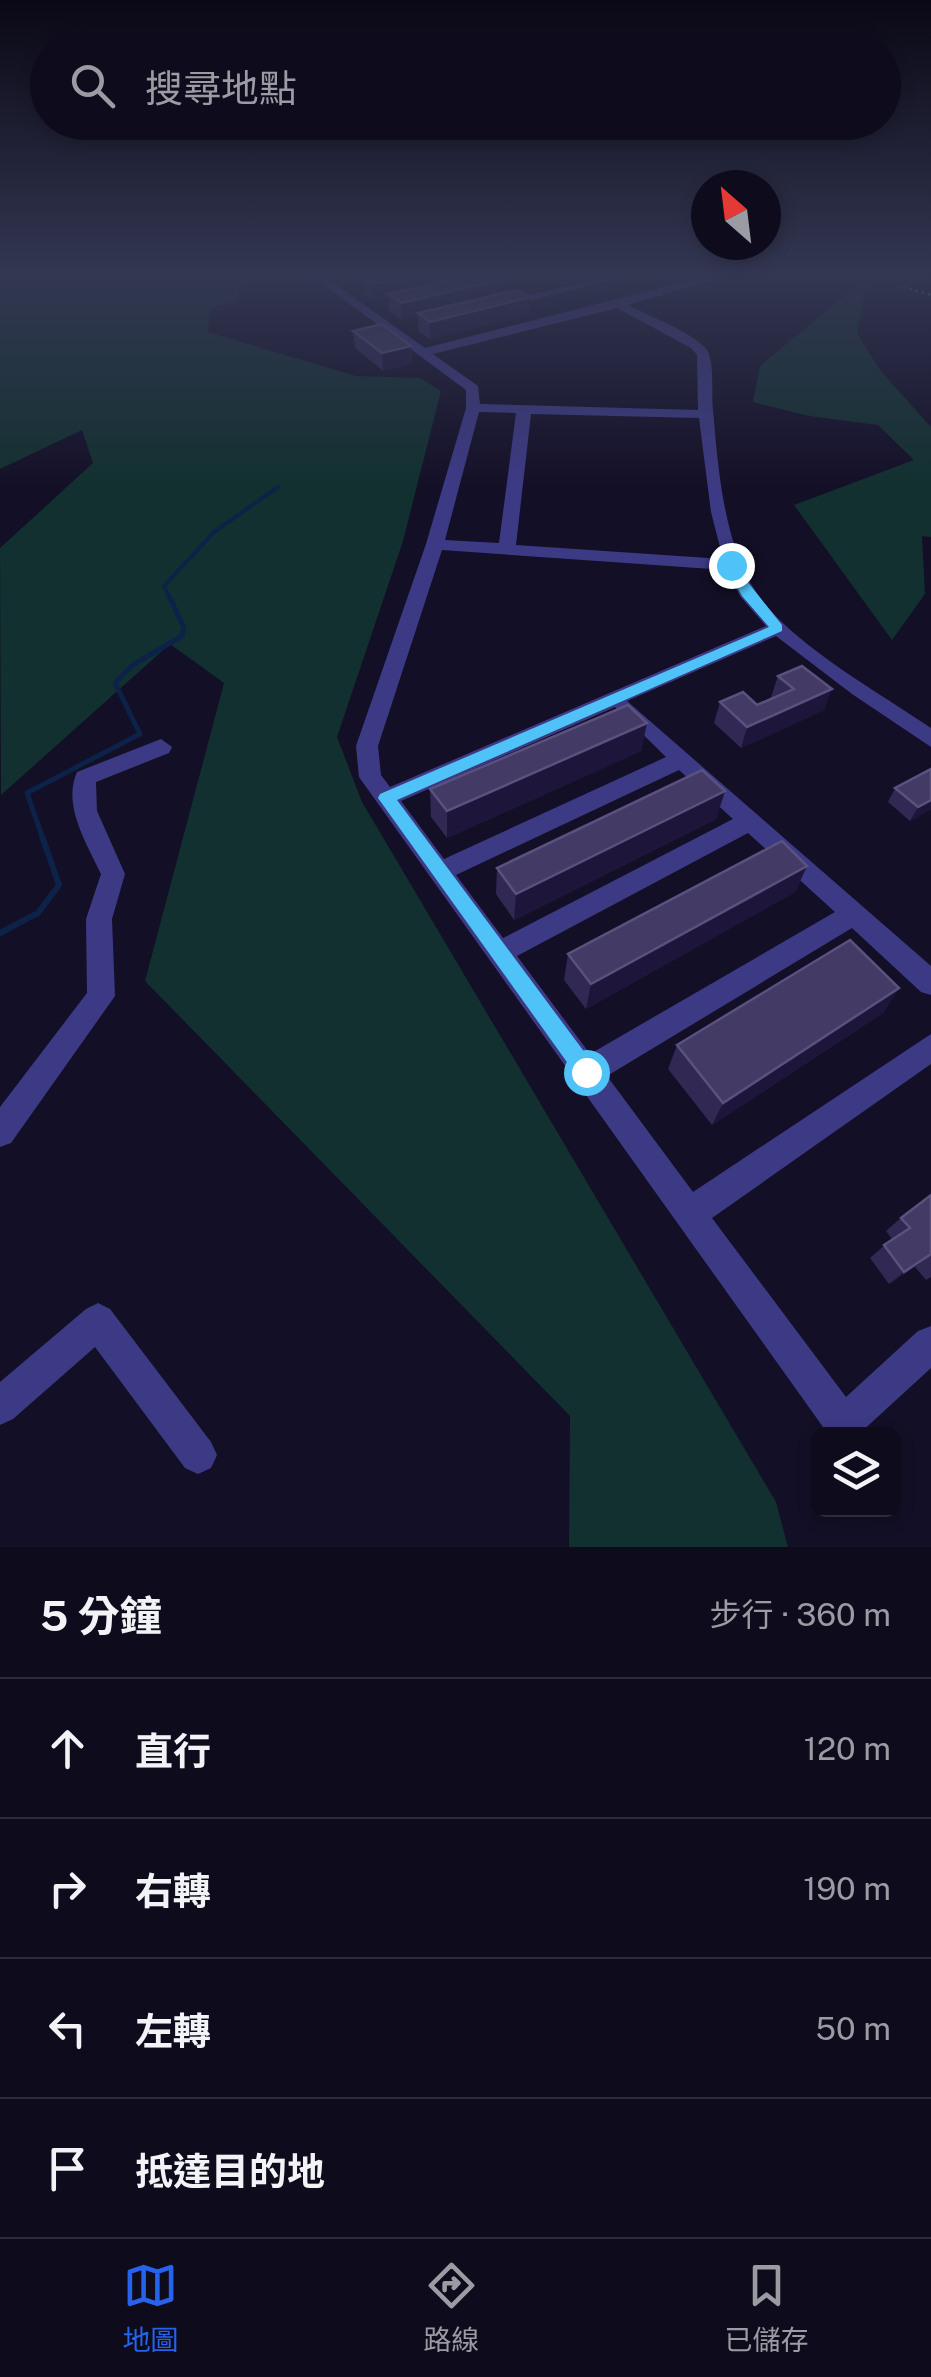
<!DOCTYPE html>
<html lang="zh-TW">
<meta charset="utf-8">
<style>
:root{--surface:#0e0b1c;--page:#171425;--text:#f1f3f6;--muted:#9b9ba3;--line:#2e2b3b;--accent:#2563eb}
body{margin:0;font-family:"Public Sans","Noto Sans TC",sans-serif;background:var(--page);color:var(--text)}
.controls{position:absolute;right:30px;bottom:30px;display:grid;overflow:hidden;border-radius:15px;box-shadow:0 5px 15px #0003}
.controls button{width:90px;height:90px;display:grid;place-items:center;padding:0;border:0;border-bottom:2px solid var(--line);background:var(--surface);color:var(--text);font:50px sans-serif}
.compass{position:absolute;left:691px;top:170px;width:90px;height:90px;border-radius:50%;background:var(--surface);box-shadow:0 5px 15px #0003;rotate:332deg}
.stop{position:absolute;width:30px;height:30px;margin:-22px;border:8px solid #4fc3f7;border-radius:50%;background:#fff}
.stop.end{background:#4fc3f7;border-color:#fff;box-shadow:0 2px 10px #0008}
.list{margin:0;padding:0;list-style:none}
h2{display:flex;justify-content:space-between;align-items:center;height:130px;margin:0;padding:0 40px;font-size:42px}
h2 small{font-size:32px;font-weight:400;color:var(--muted)}
.list li{display:grid;grid-template-columns:65px 1fr auto;gap:30px;align-items:center;box-sizing:border-box;height:140px;padding:0 40px;border-top:2px solid var(--line)}
.list b{display:block;font-size:38px;white-space:nowrap}
.list em{font-size:32px;font-style:normal;color:var(--muted)}
.icon{flex:none;width:55px;height:55px;fill:none;stroke:currentColor;stroke-width:2;stroke-linecap:round;stroke-linejoin:round}
.map{position:relative;flex:none;width:931px;height:1547px;overflow:hidden}
.search{position:absolute;background:var(--surface);box-shadow:0 5px 15px #0003;left:30px;right:30px;top:30px;height:110px;display:flex;align-items:center;gap:25px;box-sizing:border-box;padding:0 35px;border-radius:55px;color:var(--muted);font-size:38px}
.sheet{height:690px;background:var(--surface)}
nav{display:flex;justify-content:space-around;align-items:center;box-sizing:border-box;height:140px;border-top:2px solid var(--line);background:var(--surface);font-size:28px;color:var(--muted)}
nav a{display:grid;justify-items:center;gap:5px}
nav .on{color:var(--accent)}
.map>svg:first-child{display:block}
.green{fill:#12302f}
.lines{fill:none;stroke-linecap:round;stroke-linejoin:round}
.stream-far2{stroke:#0c2248;stroke-width:4}
.stream-far1{stroke:#0c2248;stroke-width:5}
.stream{stroke:#0c2248;stroke-width:6}
.path{stroke:#2fb8b0;stroke-width:2.5;stroke-dasharray:2.5 4;stroke-linecap:butt}
.minor{fill:#3d3a85;fill-rule:evenodd}
.wall{fill:#312854}
.shaded-wall{fill:#1d163a}
.building{fill:#433a66;stroke:#5a527e;stroke-width:2.5}
.route{fill:#4fc3f7}
</style>
<div class="map">
<svg width="931" height="1547" viewBox="0 0 931 1547">
<rect width="100%" height="100%" fill="#130f26"/>
<g class="green">
<path d="M0,274H308L240,288L237,301L210,308L208,332L356,376L420,378L441,391L403,541L337,737L362,802L776,1502L788,1547H569L570,1416L145,981L224,683L170,644L1,795L0,548L93,463L82,430L0,469Z"/>
<path d="M871,274H887L865,291L857,333L880,370L931,427V537L922,536L925,594L892,640L794,505L914,460L878,425L809,416L753,402L760,366Z"/>
</g>
<g class="lines">
<path class="stream-far2" d="M171,601L164,586L214,532L278,487"/>
<path class="stream-far1" d="M43,839L27,793L140,734L115,683L133,665L182,636L184,628L170,598"/>
<path class="stream" d="M0,933L38,913L59,885L42,836"/>
<path class="path" d="M903,287L931,295"/>
<g class="minor">
<path d="M309,274H321L425,348L715,274H733L628,305C647,315 696,334 707,350C715,364 711,394 713,410C718,467 723,537 753,587C785,641 879,692 931,728V747L852,694L776,636L627,701L931,966V995L921,992L852,928L607,1076L693,1192L931,1034V1064L712,1218L846,1397L918,1331L931,1326V1368L859,1434H828L359,777L356,746L426,544L466,408V390ZM617,308L691,348L697,355L698,410L480,404L478,386L433,354ZM479,412L516,413L499,543L445,540ZM531,414L699,418L711,512L723,559L516,545ZM442,550L726,570L740,596L766,626L390,787L381,775L378,746ZM615,707L666,757L444,859L401,801ZM679,770L733,819L503,938L456,875ZM748,833L835,912L590,1054L517,956Z"/>
<path d="M510,274H530L470,289L464,286Z"/>
<path d="M613,274H632L502,308L496,304Z"/>
<path d="M161,739L172,747L169,753L96,782L97,811L125,874L112,919L115,996L11,1143L0,1147V1107L87,993L86,919L101,874C87,844 62,805 77,772Z"/>
<path d="M98,1303L110,1309L211,1442L217,1455L211,1468L198,1474L185,1468L95,1347L13,1419L0,1425V1382L86,1309Z"/>
</g>
</g>
<g class="wall">
<path d="M345,274H469V276L530,314L430,339L418,331V316L402,320L389,311V297L374,300L365,295L364,280L357,282Z"/>
<path d="M353,331L411,346L412,364L383,371L355,348Z"/>
<path d="M778,676L824,710L741,748L714,723L720,702L757,705L773,698L771,697Z"/>
<path d="M647,723L641,751L447,838L431,817L430,789Z"/>
<path d="M895,788L931,809L910,821L888,802Z"/>
<path d="M725,791L716,819L514,920L496,894L497,868Z"/>
<path d="M807,866L795,892L586,1009L564,980L568,954Z"/>
<path d="M899,988L883,1013L712,1125L668,1069L677,1045Z"/>
<path d="M931,1195V1277L926,1280L915,1267L889,1284L870,1258L892,1239L886,1231L901,1218Z"/>
</g>
<g class="shaded-wall">
<path d="M357,274H396L364,278V280L357,282Z"/>
<path d="M419,274H469V279L388,294L389,297L374,300L373,284Z"/>
<path d="M676,274H693L675,278Z"/>
<path d="M500,280V297L418,313V316L402,320V303Z"/>
<path d="M531,297L530,314L430,339V322Z"/>
<path d="M411,346L412,364L383,371L382,353Z"/>
<path d="M832,689L824,710L741,748L747,727Z"/>
<path d="M647,723L641,751L447,838V811Z"/>
<path d="M725,791L716,819L514,920L516,894Z"/>
<path d="M931,800V809L910,821L918,807Z"/>
<path d="M807,866L795,892L586,1009L591,984Z"/>
<path d="M899,988L883,1013L712,1125L723,1103Z"/>
<path d="M931,1254L915,1267L889,1284L904,1272Z"/>
</g>
<g class="building">
<path d="M383,274H419L373,284L364,278Z"/>
<path d="M478,274H489L500,280L402,303L388,294Z"/>
<path d="M517,290L531,297L430,322L418,313Z"/>
<path d="M382,324L411,346L382,353L353,331Z"/>
<path d="M802,666L832,689L747,727L720,702L743,692L757,705L794,689L778,676Z"/>
<path d="M628,705L647,723L447,811L430,789Z"/>
<path d="M931,769V800L918,807L895,788Z"/>
<path d="M702,770L725,791L516,894L497,868Z"/>
<path d="M782,841L807,866L591,984L568,954Z"/>
<path d="M850,940L899,988L723,1103L677,1045Z"/>
<path d="M931,1195V1254L904,1272L884,1245L910,1228L901,1218Z"/>
</g>
<linearGradient id="sky" x2="0" y2="1"><stop stop-color="#0a0815"/><stop offset="0.56" stop-color="#333752"/><stop offset="1" stop-color="#333752" stop-opacity="0"/></linearGradient>
<rect width="931" height="490" fill="url(#sky)"/>
<path class="route" d="M731,561L782,625V631L397,800L594,1065L597,1072L594,1079L586,1082L579,1079L378,798L380,794L769,627L742,596L725,565Z"/>
</svg>
<div class="controls">
<button><svg class="icon" aria-label="layers" viewBox="0 0 24 24"><path d="M12 4l9 5-9 5-9-5zM3 14l9 5 9-5"/></svg></button>
</div>
<svg class="compass" viewBox="-18 -18 36 36"><path d="M0-13l5 13h-10z" fill="#e53935"/><path d="M0 13l5-13h-10z" fill="#9b9ba3"/></svg>
<div class="stop" style="left:586px;top:1072px"></div>
<div class="stop end" style="left:731px;top:565px"></div>
<div class="search"><svg class="icon" aria-label="search" viewBox="0 0 24 24"><circle cx="10" cy="10" r="6"/><path d="M15 15l6 6"/></svg>搜尋地點</div>
</div>
<section class="sheet">
<h2>5 分鐘<small>步行 · 360 m</small></h2>
<ul class="list">
<li><svg class="icon" aria-label="ahead" viewBox="0 0 24 24"><path d="M12 20V5M6 11l6-6 6 6"/></svg><div><b>直行</b></div><em>120 m</em></li>
<li><svg class="icon" aria-label="right" viewBox="0 0 24 24"><path d="M7 20v-9h11M14 6l5 5-5 5"/></svg><div><b>右轉</b></div><em>190 m</em></li>
<li><svg class="icon" aria-label="left" viewBox="0 0 24 24"><path d="M17 20v-9H6M10 6l-5 5 5 5"/></svg><div><b>左轉</b></div><em>50 m</em></li>
<li><svg class="icon" aria-label="arrive" viewBox="0 0 24 24"><path d="M6 21V4h12l-3 4 3 4H6"/></svg><div><b>抵達目的地</b></div></li>
</ul>
</section>
<nav>
<a class="on"><svg class="icon" aria-label="map" viewBox="0 0 24 24"><path d="M3 6l6-2 6 2 6-2v14l-6 2-6-2-6 2zM9 4v14M15 6v14"/></svg>地圖</a>
<a><svg class="icon" aria-label="directions" viewBox="0 0 24 24"><path d="M12 3l9 9-9 9-9-9zM9 14v-3h6M13 9l2 2-2 2"/></svg>路線</a>
<a><svg class="icon" aria-label="saved" viewBox="0 0 24 24"><path d="M7 4h10v16l-5-4-5 4z"/></svg>已儲存</a>
</nav>
